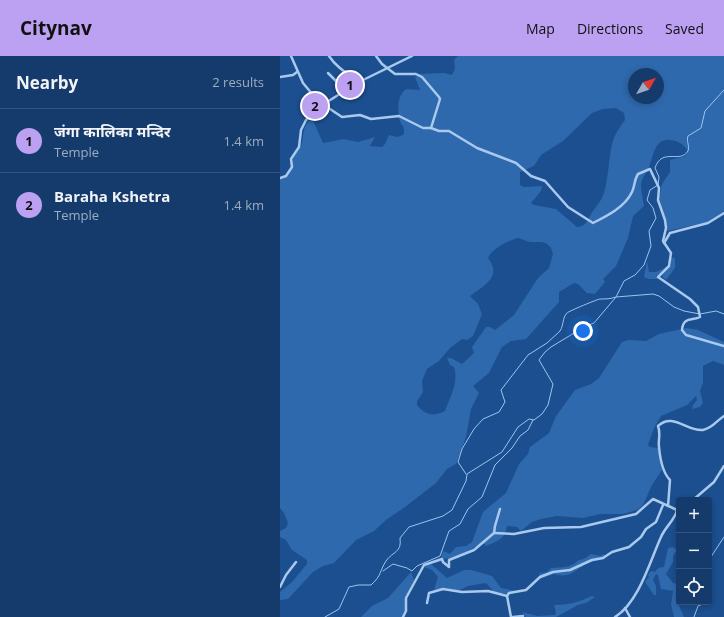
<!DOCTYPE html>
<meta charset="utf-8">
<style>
:root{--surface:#143b6b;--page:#1d4271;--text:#f1f3f6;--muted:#9dadc1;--line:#33557e;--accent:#bca0f2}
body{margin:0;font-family:"Open Sans","Noto Sans Devanagari",sans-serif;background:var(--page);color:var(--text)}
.controls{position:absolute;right:12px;bottom:12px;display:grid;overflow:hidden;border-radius:4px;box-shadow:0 2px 6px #0003}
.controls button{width:36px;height:36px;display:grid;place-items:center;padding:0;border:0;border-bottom:1px solid var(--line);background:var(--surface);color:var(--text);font:20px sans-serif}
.compass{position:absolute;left:348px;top:12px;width:36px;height:36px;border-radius:50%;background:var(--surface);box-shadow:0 2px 6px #0003;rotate:50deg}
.you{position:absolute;left:303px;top:275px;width:14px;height:14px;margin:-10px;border:3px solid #fff;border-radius:50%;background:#1a73e8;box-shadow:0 0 0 6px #1a73e833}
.badge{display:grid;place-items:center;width:26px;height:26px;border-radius:50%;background:var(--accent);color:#111;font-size:13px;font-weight:700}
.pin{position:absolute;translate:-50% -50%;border:2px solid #fff;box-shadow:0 1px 4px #0006}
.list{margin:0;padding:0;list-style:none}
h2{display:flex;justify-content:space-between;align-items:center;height:52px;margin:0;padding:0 16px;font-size:17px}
h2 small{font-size:13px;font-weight:400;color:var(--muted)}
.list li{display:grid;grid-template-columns:26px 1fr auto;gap:12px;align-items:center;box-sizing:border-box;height:64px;padding:0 16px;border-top:1px solid var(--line)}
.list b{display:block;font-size:15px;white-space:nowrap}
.list p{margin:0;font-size:13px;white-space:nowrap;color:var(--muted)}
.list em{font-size:13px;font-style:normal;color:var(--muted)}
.icon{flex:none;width:22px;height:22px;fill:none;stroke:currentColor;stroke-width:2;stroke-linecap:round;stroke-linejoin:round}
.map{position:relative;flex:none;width:444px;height:561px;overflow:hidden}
header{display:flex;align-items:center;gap:24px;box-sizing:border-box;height:56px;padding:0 20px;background:var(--accent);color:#111}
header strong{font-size:19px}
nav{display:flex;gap:22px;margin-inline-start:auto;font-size:14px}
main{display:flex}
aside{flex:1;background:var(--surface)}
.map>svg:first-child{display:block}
.green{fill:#2e69ad;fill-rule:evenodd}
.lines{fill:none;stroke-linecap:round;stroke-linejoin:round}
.stream{stroke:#9cc4f0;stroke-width:1}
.minor{stroke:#a9c9ee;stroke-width:2.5}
</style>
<header>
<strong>Citynav</strong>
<nav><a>Map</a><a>Directions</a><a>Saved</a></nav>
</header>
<main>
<aside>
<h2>Nearby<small>2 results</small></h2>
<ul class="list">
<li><span class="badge">1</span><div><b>जंगा कालिका मन्दिर</b><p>Temple</p></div><em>1.4 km</em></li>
<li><span class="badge">2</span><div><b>Baraha Kshetra</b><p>Temple</p></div><em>1.4 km</em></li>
</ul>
</aside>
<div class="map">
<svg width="444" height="561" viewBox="0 0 444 561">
<rect width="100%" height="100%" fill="#1b4f8f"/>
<g class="green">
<path d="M178,0H444V155L428,166L387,175L386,165L379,141L382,128L390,116V104L405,100L408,96C405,89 399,85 391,84C374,82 374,100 369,111C366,117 362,122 361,128C361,135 363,143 364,150L353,160L348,182L336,210L323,223L325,226L315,238L307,237L298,228L294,227L279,236V246L246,283L231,285L222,291L209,317L193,330L199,337L191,353L186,381L176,408L167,413L156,427L125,451L106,464L94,475L76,484L54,507L43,510L33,516L8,543L0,544V536L12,526L27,508V504L12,494L6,484L0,481V475L6,472L8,467L4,457L0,452V123C17,116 8,112 14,101C16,97 19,94 21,90C25,77 21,72 32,62L43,87L64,83L78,86L95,81L90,90L102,91L105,88L109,79L117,81L123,79C127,71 119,68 119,61C118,51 117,40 126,33L140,34L135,21L139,18L164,17L172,19L175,13L174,4ZM354,18H378V42H354ZM336,52L344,57L345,64C340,71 334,79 332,88C328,105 329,122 323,140C321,145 316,150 313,155C308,162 308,170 297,171L276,153L254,149L251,147L261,135L262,130L244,131L240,129V116L254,110L261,99L283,85L312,57L323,53ZM238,182C243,183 247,186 251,186C261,186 270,184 273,198L269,212L258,222L234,259L215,274L210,271H206L192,291L194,297L182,308L171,302H167L170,309L174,311C179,326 170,341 165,355C153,361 145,359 137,349V345L143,336L142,325L147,313L159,305L170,292L182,283L187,284L193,280L202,258L198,248L190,240C203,230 223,221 208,202C213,192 227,185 238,182Z"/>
<path d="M391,202H395V212L386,224L382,220L391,209Z"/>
<path d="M367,205L369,216H376L387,211L376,220L378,223H369L364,221Z"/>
<path d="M407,272L418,274L444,286V309L433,305L423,310V327L420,335L423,347L420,351L412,353L413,349L417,344L416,340L407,349L381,360L374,372L368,389L370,391L378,392L382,414L372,429L363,449L357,454L343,458H320L303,462L277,460L261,463L252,466L241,475L237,471L227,470C225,483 218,485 206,490L203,486C194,492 170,506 161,502L163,495L170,498L176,491L186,490L192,486L203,456L226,437L239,408L248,398L250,391L269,377L276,360L295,334L311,328L319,322L342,286L348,284L366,285L379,278Z"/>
<path d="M393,491L397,494L393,500V506L386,518L393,527L399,528L398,547L404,561H394L391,548L393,535L381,533L378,519L376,518L373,524L376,530V539H374L365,526L369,521L368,519L371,515L375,516L378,512L384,511L388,492Z"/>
<path d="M311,498L320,500L324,498L325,503L304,507V509C292,517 288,522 274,518L257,524L260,517L267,516L271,512C282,511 291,512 299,504L304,503Z"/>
<path d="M151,508L167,522L184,514H191L212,520L221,532L236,535L226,538L214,536L206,527L188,530L178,535L166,532L154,534L158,521L152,514L144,511Z"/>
<path d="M131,516L134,524L125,542V555L122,561H81L92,550L108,542Z"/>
<path d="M312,540L315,541L306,547L298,549L276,561H246L242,556L257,560L275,559L276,557L274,549C288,549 299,546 312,540Z"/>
</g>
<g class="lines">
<g class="stream">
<path d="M186,418L178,406L182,393L194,373L203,363L219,356L225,346L221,334L248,299L267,287L280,275C284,269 282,262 287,257C289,255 318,243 320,243C326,243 330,243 336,241L344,225L355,219L364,209L371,190L369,175L376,162L373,152L367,144L370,134L378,129L379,121L375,112C382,91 400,108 408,95C410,90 406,85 408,80L421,72L425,55L444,34"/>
<path d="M429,504L444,481"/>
<path d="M103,515L113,508L127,512L132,515L137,510L160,500L169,475L180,468L188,453L202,441L215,409L232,392L240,380L248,374L253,364"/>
<path d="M429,535V544"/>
<path d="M45,561L59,553L69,531L78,529H91C102,519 99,516 106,505C113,495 122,497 120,482L129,471L163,460L172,454L186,425L187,418L222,396L238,371L249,363L254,364L262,358L268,349L273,328L259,304L265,296L271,291L304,271L314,267L336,241L373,238L379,240L394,251L404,255L420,258L436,255L444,258"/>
<path d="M414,561L418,550L428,546"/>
</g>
<g class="minor">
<path d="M11,0L23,27L38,45L62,61L80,59L91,63L119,60L143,72H151L159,75H169L197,92L236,107L251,120L265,125L288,151L313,167C327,160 345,151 352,136C355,130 354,124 358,118L370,113L379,132L378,144L385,164L386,172L383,185L391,197L389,210L378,221L410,243L418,251L420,261C413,265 403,260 402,274L406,279L444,290"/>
<path d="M49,0C57,12 67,17 79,26"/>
<path d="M96,0L102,8L115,18H136L142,21L159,41L160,43L151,72"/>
<path d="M48,17L66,35"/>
<path d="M0,21L13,19L17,16"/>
<path d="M0,122L6,120L12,111L11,103L19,91L21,74L26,64L47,46L79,26L132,0"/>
<path d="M384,187L390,177L428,167L444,157"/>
<path d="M413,444L434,426L444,410"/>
<path d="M388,450L390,424C383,417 380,402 379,391C378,383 381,378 378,370C393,356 407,376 423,374C433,372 436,365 444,360"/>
<path d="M214,477L234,478L264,472L301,471L322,466L356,458L373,443L397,454"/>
<path d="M0,531L6,519L16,506"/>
<path d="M147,547L149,537L163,533L182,536L208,535L227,540"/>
<path d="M345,552L350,561"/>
<path d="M123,561L126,555V542L144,509L162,503L163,506L169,511V504L194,494L214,477L215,470L220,453"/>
<path d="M231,561L227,540L229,537L246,534L260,521L273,516L290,514L312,504L323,502L332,496L349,491L361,481L366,473L376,466L383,449"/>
<path d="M233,561L243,560"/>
<path d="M335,561C359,546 370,505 381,481C385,471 395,464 397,454H399"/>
</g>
</g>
</svg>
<div class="controls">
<button>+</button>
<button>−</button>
<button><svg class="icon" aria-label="locate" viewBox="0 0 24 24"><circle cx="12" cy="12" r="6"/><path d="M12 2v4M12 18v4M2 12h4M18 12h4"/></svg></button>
</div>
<svg class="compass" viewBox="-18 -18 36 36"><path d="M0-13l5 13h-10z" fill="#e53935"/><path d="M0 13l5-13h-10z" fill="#9dadc1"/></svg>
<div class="you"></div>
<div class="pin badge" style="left:70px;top:29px">1</div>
<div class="pin badge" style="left:35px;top:50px">2</div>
</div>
</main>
